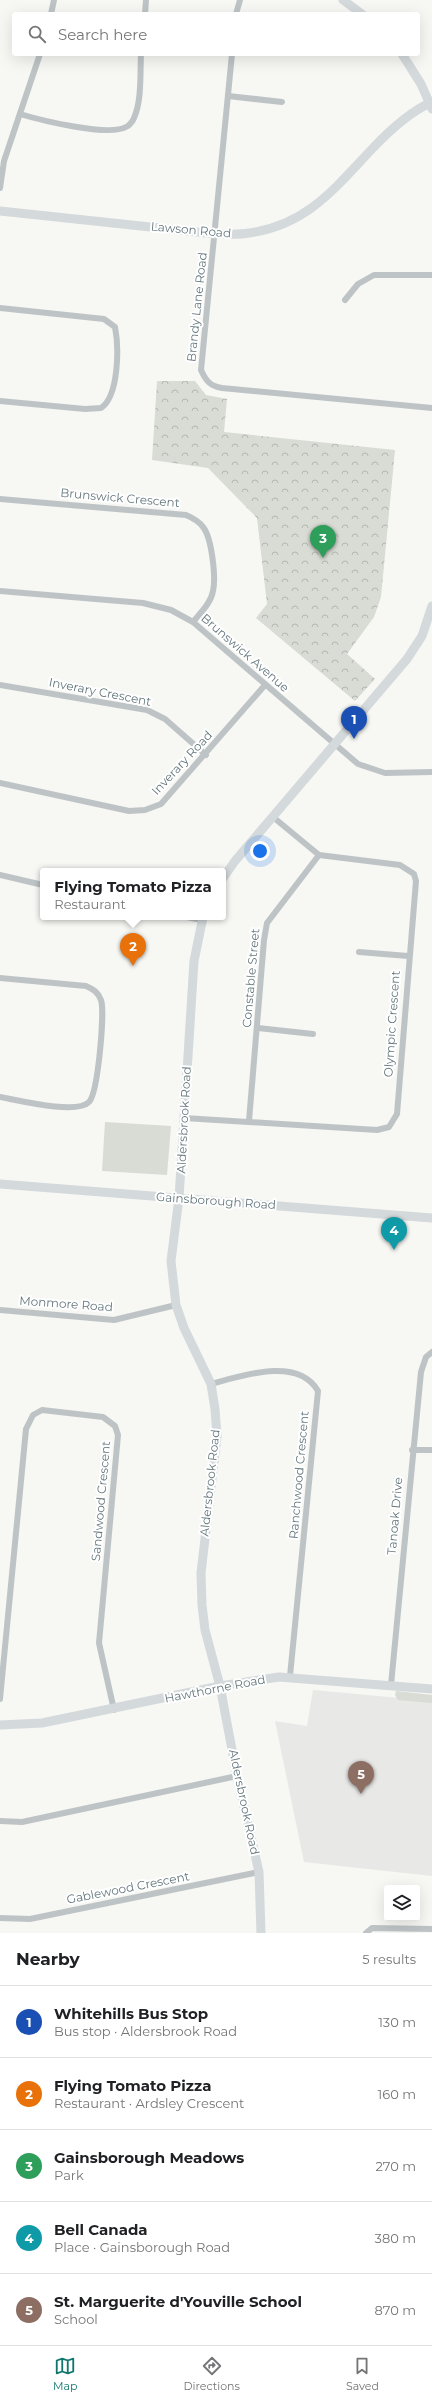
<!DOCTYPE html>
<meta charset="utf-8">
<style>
:root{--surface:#fff;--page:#f6f6f6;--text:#202124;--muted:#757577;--line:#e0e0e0;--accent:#0f766e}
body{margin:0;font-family:Montserrat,sans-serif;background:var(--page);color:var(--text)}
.controls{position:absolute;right:12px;bottom:12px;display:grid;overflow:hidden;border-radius:4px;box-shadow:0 4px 16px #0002}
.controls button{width:36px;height:36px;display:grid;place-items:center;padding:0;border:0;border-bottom:1px solid var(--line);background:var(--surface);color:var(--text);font:20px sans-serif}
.you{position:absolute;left:260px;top:851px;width:14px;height:14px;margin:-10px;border:3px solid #fff;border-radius:50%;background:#1a73e8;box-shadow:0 0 0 6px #1a73e833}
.badge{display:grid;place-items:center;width:26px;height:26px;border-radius:50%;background:var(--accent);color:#fff;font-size:13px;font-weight:700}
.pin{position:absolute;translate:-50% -33px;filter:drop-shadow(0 1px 2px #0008)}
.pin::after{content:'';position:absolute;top:21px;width:14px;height:12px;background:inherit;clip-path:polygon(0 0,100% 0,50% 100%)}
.popup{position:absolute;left:40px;top:868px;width:186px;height:52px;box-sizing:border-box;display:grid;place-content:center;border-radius:4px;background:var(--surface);filter:drop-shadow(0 1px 3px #0005);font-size:13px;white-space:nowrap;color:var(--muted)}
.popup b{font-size:15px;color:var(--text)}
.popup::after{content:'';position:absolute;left:50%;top:100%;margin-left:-8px;border:8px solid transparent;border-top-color:var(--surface)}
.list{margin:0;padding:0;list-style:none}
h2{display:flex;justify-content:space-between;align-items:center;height:52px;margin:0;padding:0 16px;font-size:17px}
h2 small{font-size:13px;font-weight:400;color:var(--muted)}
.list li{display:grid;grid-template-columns:26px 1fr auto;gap:12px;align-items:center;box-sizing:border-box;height:72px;padding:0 16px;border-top:1px solid var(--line)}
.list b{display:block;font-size:15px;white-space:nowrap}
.list p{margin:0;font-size:13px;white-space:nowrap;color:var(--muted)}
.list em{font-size:13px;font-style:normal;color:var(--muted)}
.icon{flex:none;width:22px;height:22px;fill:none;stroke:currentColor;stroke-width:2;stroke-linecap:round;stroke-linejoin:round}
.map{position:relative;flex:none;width:432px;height:1933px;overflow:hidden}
.search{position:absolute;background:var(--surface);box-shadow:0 4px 16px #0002;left:12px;right:12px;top:12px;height:44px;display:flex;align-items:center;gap:10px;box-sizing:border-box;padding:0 14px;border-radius:4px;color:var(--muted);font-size:15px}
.sheet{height:412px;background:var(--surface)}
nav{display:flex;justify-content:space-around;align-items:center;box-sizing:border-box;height:56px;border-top:1px solid var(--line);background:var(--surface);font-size:11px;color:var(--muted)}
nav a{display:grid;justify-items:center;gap:2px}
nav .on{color:var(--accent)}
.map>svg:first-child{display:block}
.built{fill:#e8e8e7}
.green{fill:#d8dcd4}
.park{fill:url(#park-crowns)}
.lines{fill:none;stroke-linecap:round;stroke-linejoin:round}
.street{stroke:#bec4c6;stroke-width:6}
.secondary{stroke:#d4d9db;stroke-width:9}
.labels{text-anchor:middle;stroke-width:4;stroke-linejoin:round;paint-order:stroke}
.street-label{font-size:12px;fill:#64777d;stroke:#fff}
</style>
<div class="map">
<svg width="432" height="1933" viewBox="0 0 432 1933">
<defs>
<pattern id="park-crowns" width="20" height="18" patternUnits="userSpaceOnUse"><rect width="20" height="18" fill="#d8dcd4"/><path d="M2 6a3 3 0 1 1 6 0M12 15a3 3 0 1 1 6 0" fill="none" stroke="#b3b7b1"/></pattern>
</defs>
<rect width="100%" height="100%" fill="#f7f7f4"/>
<path class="built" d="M313,1690L432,1701V1876L304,1862L275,1721L307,1726Z"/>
<g class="green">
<path d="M105,1122L171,1126L167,1175L102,1171Z"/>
<path d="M396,1691L432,1695V1703L398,1700L395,1695Z"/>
</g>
<path class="park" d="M157,381H195L206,395L227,399L224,432L395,450L381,597L374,617L347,654L375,679L355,701L256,618L267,604L257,518L208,468L152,460Z"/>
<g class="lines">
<g class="street">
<path d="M51,14L54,0"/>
<path d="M145,14L146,0"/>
<path d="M236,14L240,0"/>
<path d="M232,54L201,370C206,381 210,386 222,388L432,408"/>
<path d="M228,96L282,102"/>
<path d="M20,114C40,120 108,137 126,127C129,126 133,121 134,118C142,100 140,73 141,54"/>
<path d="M0,188L4,161L40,54"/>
<path d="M345,300L358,284L374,275H432"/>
<path d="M0,308L104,319L115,327C119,347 119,396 101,408L85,409L0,401"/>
<path d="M0,499L186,515C193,518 199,521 203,527C212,538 216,578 213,591C211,603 201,612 193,622"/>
<path d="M0,591L143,603L171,610L193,622L358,764L385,773L432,772"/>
<path d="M0,685L147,710L165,719L206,755"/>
<path d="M0,783L129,811L145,810L161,804L265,685"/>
<path d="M0,875L43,885"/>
<path d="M187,917L202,920"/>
<path d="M359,952L408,956"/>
<path d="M0,978L86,986C93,989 98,992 101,1000C105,1012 98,1093 89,1102C77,1115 17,1100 0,1097"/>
<path d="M258,1028L313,1034"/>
<path d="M184,1118L377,1130L389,1127L397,1114L416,881L414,874L400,865L319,855L273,817"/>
<path d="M249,1121L264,940L267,923L319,855"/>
<path d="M0,1310L114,1320L176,1305"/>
<path d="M211,1384C241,1376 298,1356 318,1391L290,1676"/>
<path d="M412,1450H432"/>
<path d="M391,1685L421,1372L426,1357L432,1352"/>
<path d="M0,1699L26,1429L33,1415L42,1410L103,1417L115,1426L118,1435L99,1643L114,1710"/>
<path d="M0,1821L22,1822L237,1776"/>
<path d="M0,1918L30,1919L259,1872"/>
<path d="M366,1933L372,1928L432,1929"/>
</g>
<g class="secondary">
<path d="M343,0L362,14"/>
<path d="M402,54L421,84L432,109"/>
<path d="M0,211L216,234C227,234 239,235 249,233C307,225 335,188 372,149C389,131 409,112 432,102"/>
<path d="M223,878L235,861L407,659L422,636L432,606"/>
<path d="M203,917L194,961L179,1198L171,1261L176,1305L184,1328L211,1384L215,1409L217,1436L201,1573L202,1605L205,1630L220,1686L237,1776L259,1872L261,1933"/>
<path d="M0,1184L432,1218"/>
<path d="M0,1725L42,1723L220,1686L279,1677L432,1689"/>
</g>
</g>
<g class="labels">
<g class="street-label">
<text transform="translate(191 230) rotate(5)" y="4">Lawson Road</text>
<text transform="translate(197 307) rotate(-84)" y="4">Brandy Lane Road</text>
<text transform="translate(120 498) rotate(5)" y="4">Brunswick Crescent</text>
<text transform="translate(245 653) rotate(41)" y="4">Brunswick Avenue</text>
<text transform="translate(100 692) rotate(11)" y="4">Inverary Crescent</text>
<text transform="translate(182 763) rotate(-47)" y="4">Inverary Road</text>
<text transform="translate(251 978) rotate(-85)" y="4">Constable Street</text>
<text transform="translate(392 1024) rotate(-86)" y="4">Olympic Crescent</text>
<text transform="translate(184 1120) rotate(-87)" y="4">Aldersbrook Road</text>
<text transform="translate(216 1201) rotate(4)" y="4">Gainsborough Road</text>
<text transform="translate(66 1304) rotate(4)" y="4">Monmore Road</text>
<text transform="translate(299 1475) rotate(-85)" y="4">Ranchwood Crescent</text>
<text transform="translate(210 1483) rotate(-84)" y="4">Aldersbrook Road</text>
<text transform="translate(101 1501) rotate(-85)" y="4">Sandwood Crescent</text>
<text transform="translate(395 1516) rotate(-85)" y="4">Tanoak Drive</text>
<text transform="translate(215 1689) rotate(-11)" y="4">Hawthorne Road</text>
<text transform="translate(244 1802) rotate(78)" y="4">Aldersbrook Road</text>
<text transform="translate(128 1888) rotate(-11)" y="4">Gablewood Crescent</text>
</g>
</g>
</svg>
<div class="controls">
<button><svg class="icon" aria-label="layers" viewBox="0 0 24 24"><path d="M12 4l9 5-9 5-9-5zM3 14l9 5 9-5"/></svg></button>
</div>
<div class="you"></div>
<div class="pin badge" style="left:354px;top:739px;background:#1a4fb4">1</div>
<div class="pin badge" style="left:133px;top:966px;background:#e8710a">2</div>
<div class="popup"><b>Flying Tomato Pizza</b>Restaurant</div>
<div class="pin badge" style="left:323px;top:558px;background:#2e9e5b">3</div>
<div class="pin badge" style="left:394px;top:1250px;background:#0f9aa8">4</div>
<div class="pin badge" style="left:361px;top:1794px;background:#8d6e63">5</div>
<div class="search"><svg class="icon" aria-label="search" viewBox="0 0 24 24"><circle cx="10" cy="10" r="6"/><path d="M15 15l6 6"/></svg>Search here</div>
</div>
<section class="sheet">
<h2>Nearby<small>5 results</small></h2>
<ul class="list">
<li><span class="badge" style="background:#1a4fb4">1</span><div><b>Whitehills Bus Stop</b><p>Bus stop · Aldersbrook Road</p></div><em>130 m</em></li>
<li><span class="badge" style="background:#e8710a">2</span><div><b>Flying Tomato Pizza</b><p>Restaurant · Ardsley Crescent</p></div><em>160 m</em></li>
<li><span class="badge" style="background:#2e9e5b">3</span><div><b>Gainsborough Meadows</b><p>Park</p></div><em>270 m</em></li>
<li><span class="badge" style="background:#0f9aa8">4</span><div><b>Bell Canada</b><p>Place · Gainsborough Road</p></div><em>380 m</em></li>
<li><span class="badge" style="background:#8d6e63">5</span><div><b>St. Marguerite d'Youville School</b><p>School</p></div><em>870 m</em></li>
</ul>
</section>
<nav>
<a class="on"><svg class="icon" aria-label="map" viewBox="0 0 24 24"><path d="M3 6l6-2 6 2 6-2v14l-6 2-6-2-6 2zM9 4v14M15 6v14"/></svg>Map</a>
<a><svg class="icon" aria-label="directions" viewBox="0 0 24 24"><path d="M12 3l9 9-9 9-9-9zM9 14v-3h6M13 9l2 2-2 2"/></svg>Directions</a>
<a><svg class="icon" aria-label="saved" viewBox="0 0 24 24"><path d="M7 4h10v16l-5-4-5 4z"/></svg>Saved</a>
</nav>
